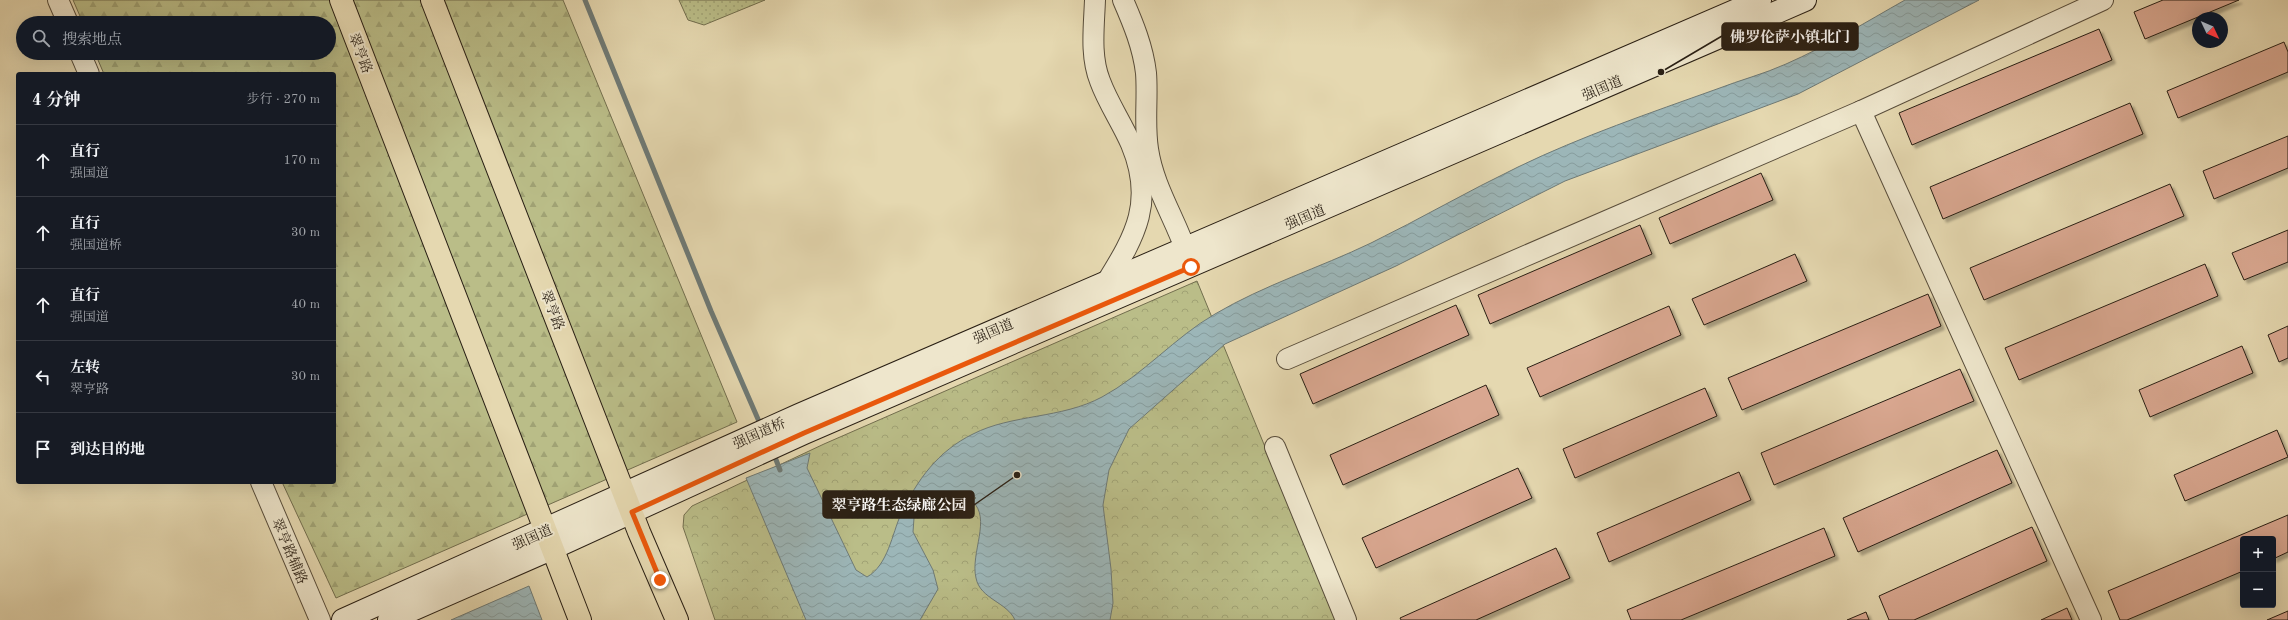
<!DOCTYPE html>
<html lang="zh">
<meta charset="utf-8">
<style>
:root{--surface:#171b24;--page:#20242c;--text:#f1f3f6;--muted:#9ea1a6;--line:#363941}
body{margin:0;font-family:"Old Standard TT","Noto Serif SC",serif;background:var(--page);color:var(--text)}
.controls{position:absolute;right:12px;bottom:12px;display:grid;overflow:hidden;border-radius:4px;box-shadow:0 4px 16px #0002}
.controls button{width:36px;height:36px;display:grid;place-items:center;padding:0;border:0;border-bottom:1px solid var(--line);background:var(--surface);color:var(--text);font:20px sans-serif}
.compass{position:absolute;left:2192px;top:12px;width:36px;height:36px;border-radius:50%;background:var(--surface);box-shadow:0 4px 16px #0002;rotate:134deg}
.stop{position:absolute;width:12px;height:12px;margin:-9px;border:3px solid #ea580c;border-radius:50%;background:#fff}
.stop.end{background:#ea580c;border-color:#fff;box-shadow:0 1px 4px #0008}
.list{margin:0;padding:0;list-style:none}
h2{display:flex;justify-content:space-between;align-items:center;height:52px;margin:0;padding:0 16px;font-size:17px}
h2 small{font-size:13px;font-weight:400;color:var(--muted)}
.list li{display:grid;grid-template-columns:26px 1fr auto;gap:12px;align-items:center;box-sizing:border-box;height:72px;padding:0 16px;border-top:1px solid var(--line)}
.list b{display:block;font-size:15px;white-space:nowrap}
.list p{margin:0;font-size:13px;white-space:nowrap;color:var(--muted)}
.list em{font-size:13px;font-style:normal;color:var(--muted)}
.icon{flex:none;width:22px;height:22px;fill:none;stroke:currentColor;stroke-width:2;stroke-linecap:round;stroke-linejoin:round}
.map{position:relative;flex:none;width:2288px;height:620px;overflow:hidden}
.search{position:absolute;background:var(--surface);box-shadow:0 4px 16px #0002;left:16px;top:16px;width:320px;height:44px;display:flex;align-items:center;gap:10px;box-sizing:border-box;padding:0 14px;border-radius:22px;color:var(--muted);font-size:15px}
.panel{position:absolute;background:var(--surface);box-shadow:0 4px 16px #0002;left:16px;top:72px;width:320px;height:412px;border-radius:4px}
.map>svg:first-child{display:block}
.grass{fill:url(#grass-dots);stroke:#726e4e}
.forest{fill:url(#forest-firs);stroke:#726e4e}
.park{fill:url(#park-crowns);stroke:#726e4e}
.water{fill:url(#water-waves);stroke:#6e7a76}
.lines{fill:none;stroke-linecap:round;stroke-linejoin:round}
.stream{stroke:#6e7a76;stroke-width:5}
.building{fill:#d9a790;stroke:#291f14;filter:url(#shadow)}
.minor-casing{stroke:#584d3b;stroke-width:22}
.secondary-casing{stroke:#291f14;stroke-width:24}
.primary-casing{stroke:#291f14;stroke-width:24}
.minor{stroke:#eee6cc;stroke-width:20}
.secondary{stroke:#eee6cc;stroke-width:22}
.primary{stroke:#e5d8b0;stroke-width:22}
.route{stroke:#ea580c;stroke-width:5}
.labels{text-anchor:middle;stroke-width:4;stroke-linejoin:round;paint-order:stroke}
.street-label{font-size:14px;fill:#291f14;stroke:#eee6cc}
.leader{fill:none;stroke:#291f14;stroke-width:1.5}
.callout-dot{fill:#291f14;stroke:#eee6cc;stroke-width:1.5}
.callout{fill:#291f14;stroke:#291f14;stroke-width:1.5}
.callout-label{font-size:15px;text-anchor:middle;font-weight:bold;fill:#fff}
</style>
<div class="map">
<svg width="2288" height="620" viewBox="0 0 2288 620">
<defs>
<pattern id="grass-dots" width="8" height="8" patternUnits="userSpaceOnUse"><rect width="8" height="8" fill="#babd88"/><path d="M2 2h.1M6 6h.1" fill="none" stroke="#a0a274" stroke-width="1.8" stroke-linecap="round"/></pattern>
<pattern id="forest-firs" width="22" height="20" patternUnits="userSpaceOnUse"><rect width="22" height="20" fill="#babd88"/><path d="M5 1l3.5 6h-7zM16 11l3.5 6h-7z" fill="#a0a274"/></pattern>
<pattern id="park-crowns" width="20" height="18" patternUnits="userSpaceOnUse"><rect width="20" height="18" fill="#babd88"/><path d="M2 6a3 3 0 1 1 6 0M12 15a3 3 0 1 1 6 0" fill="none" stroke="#a0a274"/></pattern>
<pattern id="water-waves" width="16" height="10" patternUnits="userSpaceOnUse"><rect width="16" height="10" fill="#9cb6b8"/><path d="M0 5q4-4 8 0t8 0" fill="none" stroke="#869c9d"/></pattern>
<filter id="shadow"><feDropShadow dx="3.5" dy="3.5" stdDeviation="1" flood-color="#0004"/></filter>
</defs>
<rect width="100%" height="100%" fill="#e5d8b0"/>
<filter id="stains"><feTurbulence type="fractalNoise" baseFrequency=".005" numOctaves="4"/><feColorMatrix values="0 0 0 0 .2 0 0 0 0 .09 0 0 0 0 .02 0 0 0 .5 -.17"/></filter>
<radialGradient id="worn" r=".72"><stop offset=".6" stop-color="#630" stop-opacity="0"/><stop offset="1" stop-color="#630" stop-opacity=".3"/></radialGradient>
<path class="grass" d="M679,0H765L704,25L688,20Z"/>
<path class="forest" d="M73,0H563L737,422L336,598L282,482H334V74H104L95,53H329V23H83Z"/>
<path class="park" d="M1197,281L1336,620H715L683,527L684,515L692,506L824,444Z"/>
<g class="water">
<path d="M1905,0H1979L1798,94L1565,181L1396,266L1225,344L1129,429L1109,470L1103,505L1111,569L1113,603L1110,620H1015C1007,602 980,599 976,578C970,553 992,518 972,501L976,498L970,493L967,497L954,492L935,494L923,501L914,518L913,532L933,570L938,589L920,620H806L746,478L810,453L807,468L856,570L867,577C888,565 892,534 901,514C917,480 938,451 973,434C1012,414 1061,419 1102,397C1143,375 1175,337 1215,314C1264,285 1319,268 1371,243C1420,219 1468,191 1518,167C1582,136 1650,113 1717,89C1740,80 1764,74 1786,64C1827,46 1866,22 1905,0Z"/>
<path d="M529,586L542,620H451Z"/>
</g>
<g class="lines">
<g class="stream">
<path d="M585,0L711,311L761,426"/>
<path d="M773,452L780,470"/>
</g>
</g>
<g class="building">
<path d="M2163,0H2239L2145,39L2134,12Z"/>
<path d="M2099,29L2112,60L1912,145L1899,113Z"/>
<path d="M2284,42L2288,52V72L2178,118L2167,91Z"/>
<path d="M2130,103L2143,134L1943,219L1930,187Z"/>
<path d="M2288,136V168L2214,199L2203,171Z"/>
<path d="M1761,173L1773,200L1670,244L1659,218Z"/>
<path d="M2170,184L2184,216L1984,300L1970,268Z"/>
<path d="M1640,225L1652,254L1490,324L1478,295Z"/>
<path d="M2288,230V262L2244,280L2232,253Z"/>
<path d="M1795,254L1807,281L1704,325L1692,299Z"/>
<path d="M2205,264L2218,296L2019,380L2005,348Z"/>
<path d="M1928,294L1941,326L1742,410L1728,378Z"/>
<path d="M1456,305L1469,335L1313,404L1300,374Z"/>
<path d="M1669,306L1681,335L1540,397L1527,368Z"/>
<path d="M2288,326V358L2279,362L2268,335Z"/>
<path d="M2242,346L2253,373L2150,417L2139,390Z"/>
<path d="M1960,369L1974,401L1774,485L1761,453Z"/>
<path d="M1486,385L1499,415L1343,485L1330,455Z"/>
<path d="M1705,388L1717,416L1575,478L1563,449Z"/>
<path d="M2277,430L2288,457L2185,501L2174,475Z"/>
<path d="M1997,450L2012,483L1858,552L1843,518Z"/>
<path d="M1518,468L1532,498L1376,568L1362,538Z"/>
<path d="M1739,472L1751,500L1609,562L1597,533Z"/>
<path d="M2288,515V552L2273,559V539H2243V571L2127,620H2120L2108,591Z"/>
<path d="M2032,527L2047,561L1914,620H1889L1879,596Z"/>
<path d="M1824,528L1835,556L1681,620H1631L1627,610Z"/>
<path d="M1556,548L1570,578L1476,620H1401L1400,618Z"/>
<path d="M2067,608L2072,620H2041Z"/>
<path d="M2288,611V620H2267Z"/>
<path d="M1866,612L1869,620H1847Z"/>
</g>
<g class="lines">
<g class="minor-casing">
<g id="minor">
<path d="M58,0L68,23"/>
<path d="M1095,0C1094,27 1090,56 1100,81C1108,103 1122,123 1131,144C1155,201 1136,235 1106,283"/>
<path d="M1123,0C1133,23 1143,47 1146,73C1148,98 1144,123 1148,149C1154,190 1179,224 1190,263"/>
<path d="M80,53L89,74"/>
<path d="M1861,111L2103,0"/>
<path d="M1287,359L1861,111L2091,620"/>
<path d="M1275,447L1346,620"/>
<path d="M261,482L320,620"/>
</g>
</g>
<g class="secondary-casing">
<g id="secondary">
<path d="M343,620L799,415L1760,0"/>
<path d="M389,620L551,549L804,433L1805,0"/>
</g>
</g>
<g class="primary-casing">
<g id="primary">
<path d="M341,0L580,620"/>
<path d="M432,0L639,532L677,620"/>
</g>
</g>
<use href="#minor" class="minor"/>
<use href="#secondary" class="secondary"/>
<use href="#primary" class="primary"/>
</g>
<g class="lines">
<path class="route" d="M660,580L632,512L804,433L1191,267"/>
</g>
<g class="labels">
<g class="street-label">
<text transform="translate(361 53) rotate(69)" y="5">翠亨路</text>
<text transform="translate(1602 88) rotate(-23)" y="5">强国道</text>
<text transform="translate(1305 217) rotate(-23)" y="5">强国道</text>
<text transform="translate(553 310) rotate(69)" y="5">翠亨路</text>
<text transform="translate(993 331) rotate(-23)" y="5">强国道</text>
<text transform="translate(759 433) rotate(-24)" y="5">强国道桥</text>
<text transform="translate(532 537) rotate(-24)" y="5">强国道</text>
<text transform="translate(290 551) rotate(67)" y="5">翠亨路辅路</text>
</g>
</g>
<path class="leader" d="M1661 72L1722 36M1017 475L974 505"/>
<g class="callout-dot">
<circle cx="1661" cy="72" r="4"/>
<circle cx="1017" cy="475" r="4"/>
</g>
<g class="callout">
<rect x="1722" y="23" width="136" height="27" rx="4"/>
<rect x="823" y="491" width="151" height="27" rx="4"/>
</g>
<g class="callout-label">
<text x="1790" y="42">佛罗伦萨小镇北门</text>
<text x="899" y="510">翠亨路生态绿廊公园</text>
</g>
<rect width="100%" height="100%" filter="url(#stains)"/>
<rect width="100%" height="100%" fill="url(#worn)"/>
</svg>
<div class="controls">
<button>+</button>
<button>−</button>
</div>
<svg class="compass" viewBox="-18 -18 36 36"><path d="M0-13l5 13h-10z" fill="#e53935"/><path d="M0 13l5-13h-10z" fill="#9ea1a6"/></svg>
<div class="stop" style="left:1191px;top:267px"></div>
<div class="stop end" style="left:660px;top:580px"></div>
<div class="search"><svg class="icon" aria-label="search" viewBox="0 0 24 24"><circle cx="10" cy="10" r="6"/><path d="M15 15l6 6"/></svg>搜索地点</div>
<section class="panel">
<h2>4 分钟<small>步行 · 270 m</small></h2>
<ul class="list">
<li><svg class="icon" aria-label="ahead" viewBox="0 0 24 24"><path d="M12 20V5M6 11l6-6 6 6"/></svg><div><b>直行</b><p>强国道</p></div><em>170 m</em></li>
<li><svg class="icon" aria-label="ahead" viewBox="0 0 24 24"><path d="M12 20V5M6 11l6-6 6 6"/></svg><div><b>直行</b><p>强国道桥</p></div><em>30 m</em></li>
<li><svg class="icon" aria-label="ahead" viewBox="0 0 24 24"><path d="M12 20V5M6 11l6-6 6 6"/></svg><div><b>直行</b><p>强国道</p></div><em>40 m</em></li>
<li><svg class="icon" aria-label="left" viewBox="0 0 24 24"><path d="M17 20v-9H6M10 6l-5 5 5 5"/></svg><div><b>左转</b><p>翠亨路</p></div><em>30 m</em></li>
<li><svg class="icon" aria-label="arrive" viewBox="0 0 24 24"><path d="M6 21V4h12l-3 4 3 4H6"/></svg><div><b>到达目的地</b></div></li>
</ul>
</section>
</div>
